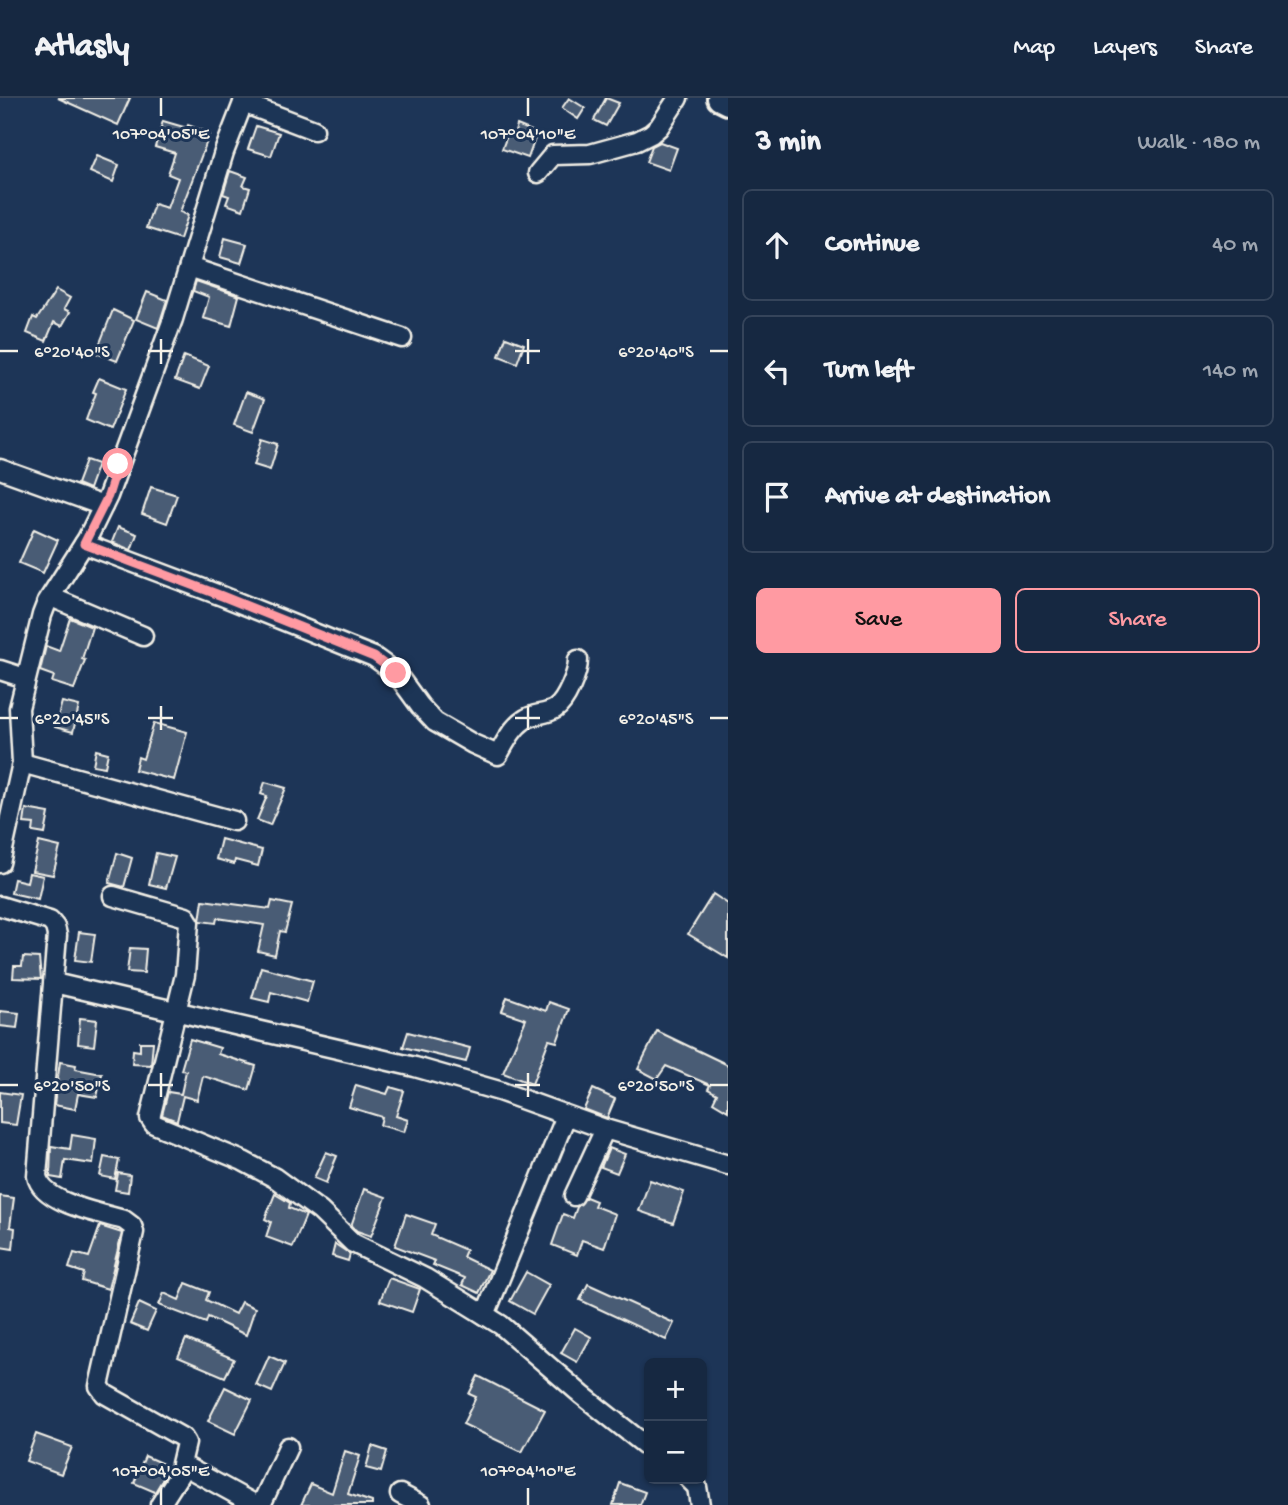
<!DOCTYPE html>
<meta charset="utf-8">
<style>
:root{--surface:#162841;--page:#1f3048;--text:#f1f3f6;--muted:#9ea6b1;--line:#35445a;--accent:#ff9aa2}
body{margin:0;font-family:"Gochi Hand",sans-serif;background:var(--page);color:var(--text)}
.controls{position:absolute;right:21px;bottom:21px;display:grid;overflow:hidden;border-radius:10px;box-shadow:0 2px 5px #0004}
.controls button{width:63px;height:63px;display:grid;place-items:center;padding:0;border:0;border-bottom:2px solid var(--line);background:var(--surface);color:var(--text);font:35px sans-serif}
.stop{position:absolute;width:21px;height:21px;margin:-16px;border:5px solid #ff9aa2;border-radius:50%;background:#fff}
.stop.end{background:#ff9aa2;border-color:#fff;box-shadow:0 2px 7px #0008}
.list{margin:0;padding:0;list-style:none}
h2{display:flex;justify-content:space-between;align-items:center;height:91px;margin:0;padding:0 28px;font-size:30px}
h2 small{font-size:23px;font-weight:400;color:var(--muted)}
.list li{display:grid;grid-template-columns:46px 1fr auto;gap:21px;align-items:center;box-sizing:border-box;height:112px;margin:0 14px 14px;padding:0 14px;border:2px solid var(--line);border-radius:10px}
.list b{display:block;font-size:26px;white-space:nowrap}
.list em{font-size:23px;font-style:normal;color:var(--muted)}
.actions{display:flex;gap:14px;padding:21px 28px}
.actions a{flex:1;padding:16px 0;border:2px solid var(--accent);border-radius:10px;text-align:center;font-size:24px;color:var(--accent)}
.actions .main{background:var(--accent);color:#111}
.icon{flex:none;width:38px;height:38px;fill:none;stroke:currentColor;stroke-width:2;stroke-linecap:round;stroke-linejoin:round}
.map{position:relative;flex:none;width:728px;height:1407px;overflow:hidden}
header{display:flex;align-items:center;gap:42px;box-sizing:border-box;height:98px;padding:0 35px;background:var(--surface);border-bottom:2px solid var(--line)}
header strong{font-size:33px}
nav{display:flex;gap:38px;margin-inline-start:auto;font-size:24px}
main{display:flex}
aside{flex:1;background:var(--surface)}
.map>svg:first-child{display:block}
.building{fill:#485b74;stroke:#f4f1e8;stroke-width:2}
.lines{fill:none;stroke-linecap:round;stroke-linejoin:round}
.street-casing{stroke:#f4f1e8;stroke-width:23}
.secondary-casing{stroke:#f4f1e8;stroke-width:30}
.street{stroke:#1d3557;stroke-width:18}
.secondary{stroke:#1d3557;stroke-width:24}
.route{stroke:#ff9aa2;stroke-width:9}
.ticks{fill:none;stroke:#f4f1e8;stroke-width:2.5}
.ticks-label{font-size:18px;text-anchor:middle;fill:#f4f1e8;stroke:#1d3557;stroke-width:6;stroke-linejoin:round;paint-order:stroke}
</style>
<header>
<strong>Atlasly</strong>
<nav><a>Map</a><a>Layers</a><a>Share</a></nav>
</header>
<main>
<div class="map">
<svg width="728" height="1407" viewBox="0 0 728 1407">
<rect width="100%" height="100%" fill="#1d3557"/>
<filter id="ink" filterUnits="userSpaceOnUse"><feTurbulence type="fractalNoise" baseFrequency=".0143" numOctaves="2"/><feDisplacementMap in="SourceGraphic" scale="14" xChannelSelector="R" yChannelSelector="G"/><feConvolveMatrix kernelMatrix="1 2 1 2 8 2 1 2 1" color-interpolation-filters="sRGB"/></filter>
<g filter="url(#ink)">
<g class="building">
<path d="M58,0H130L118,27Z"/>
<path d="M569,0L585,10L578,21L562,10Z"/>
<path d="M606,0L619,5L606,28L594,22Z"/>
<path d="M163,23L187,30L188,27L210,35L180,114L188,117L180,141L146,130L154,106L167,110L178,80L168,76L175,55L155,49Z"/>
<path d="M517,27L537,35L528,60L502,51L508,35L514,37Z"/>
<path d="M256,28L279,35L271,58L248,51Z"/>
<path d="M660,44L677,50L669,72L646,64L652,48Z"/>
<path d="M97,58L119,67L113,84L90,74Z"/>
<path d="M230,73L247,79L243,88L250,90L243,112L226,106L229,98L223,96Z"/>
<path d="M225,140L247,146L241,165L220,159Z"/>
<path d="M196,183L239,198L231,228L203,220L209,199L193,193Z"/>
<path d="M56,192L70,200L64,211L70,214L62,228L54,224L46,243L27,235L33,219L37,221Z"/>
<path d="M147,194L167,202L158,230L136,221Z"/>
<path d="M113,212L134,222L117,263L96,255Z"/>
<path d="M506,239L524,246L517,265L499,258Z"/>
<path d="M184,258L209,268L200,291L175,282Z"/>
<path d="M99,280L126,291L110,332L86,322L96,295L93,294Z"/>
<path d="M246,294L265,301L253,334L234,327Z"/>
<path d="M262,341L278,346L270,372L254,367Z"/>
<path d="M86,362L98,366L89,391L77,386Z"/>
<path d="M151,389L177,397L167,425L142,416Z"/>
<path d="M118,429L137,436L131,452L112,444Z"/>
<path d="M34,431L58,442L43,475L19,465Z"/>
<path d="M70,520L92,529L82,561L85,562L74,591L52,584L54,578L40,573L46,548L59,553Z"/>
<path d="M62,604L79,608L73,634L55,629Z"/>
<path d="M154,625L187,634L174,682L135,672L138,659L143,661Z"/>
<path d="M96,652L108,655L105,669L93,667Z"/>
<path d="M265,684L286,690L270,727L257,722L267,698L261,696Z"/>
<path d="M26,711L49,715L45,736L33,734L34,726L24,725Z"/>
<path d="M221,741L262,752L258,768L235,762L234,766L216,761Z"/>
<path d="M39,744L60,749L53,777L32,773Z"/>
<path d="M117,755L132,760L124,789L109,785Z"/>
<path d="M156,755L175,759L166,790L149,786Z"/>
<path d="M29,775L43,778L38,801L11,795L14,781L27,784Z"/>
<path d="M713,796L728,806V860L688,836Z"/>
<path d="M203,802L270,811L272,803L292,807L285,834L280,833L275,857L258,853L264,827L217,820L216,825L200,823Z"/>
<path d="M79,834L95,836L91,864L75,862Z"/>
<path d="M130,850L146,851L144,875L127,874Z"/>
<path d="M23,859L39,860L41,881L13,880L14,868H22Z"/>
<path d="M261,869L313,883L307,904L271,894L269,904L252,900Z"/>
<path d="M507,899L546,913L549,904L569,911L557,944L549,942L532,986L503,975L526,921L502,913Z"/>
<path d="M0,913L19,915L17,930L0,928Z"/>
<path d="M80,920L97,922L94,948L78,946Z"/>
<path d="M657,933L728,967V1013L713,1004L717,996L708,991L710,987L666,968L657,981L638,971Z"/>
<path d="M408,934L470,950L466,964L403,949Z"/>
<path d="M190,941L220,950L218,956L256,968L249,992L203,978L197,1002L183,998L177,1023L162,1017L168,994L181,996L186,973L181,972Z"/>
<path d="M140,944H153L151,967L132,966L133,952L140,953Z"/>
<path d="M60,964L76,967L75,971L102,976L97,999L78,996L75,1011L54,1007Z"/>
<path d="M356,987L387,996L390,989L404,993L396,1018L408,1022L404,1034L380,1027L382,1019L349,1009Z"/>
<path d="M593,991L615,1001L607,1020L584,1011Z"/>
<path d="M0,994L21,997L16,1027L0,1025Z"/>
<path d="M72,1037L96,1041L93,1066L65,1062L62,1081L50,1079L51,1048L70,1051Z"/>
<path d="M609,1050L625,1056L617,1075L601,1069Z"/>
<path d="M326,1054L337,1058L326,1085L314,1080Z"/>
<path d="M104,1059L119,1062L115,1081L100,1078Z"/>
<path d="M118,1075L130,1077L128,1094L115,1092Z"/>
<path d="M650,1082L684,1094L673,1125L639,1113Z"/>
<path d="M364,1091L386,1099L371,1138L357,1133L351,1128Z"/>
<path d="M275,1096L290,1105L289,1110L306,1117L293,1149L266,1139L271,1124L265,1121Z"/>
<path d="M0,1098L14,1100L10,1129L15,1130L13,1151L0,1149Z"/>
<path d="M586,1099L596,1103L594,1108L615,1116L604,1150L582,1142L577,1157L552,1147L563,1116L573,1120L577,1109Z"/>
<path d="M406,1116L435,1126L431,1137L466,1152L463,1159L490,1172L479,1195L462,1187L465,1180L433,1167L435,1163L395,1148Z"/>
<path d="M100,1128L122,1135L108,1191L82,1183L84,1175L69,1170L74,1155L89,1159Z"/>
<path d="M335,1146L350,1156L348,1163L332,1158Z"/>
<path d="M526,1174L549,1187L533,1216L510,1203Z"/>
<path d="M389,1180L420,1191L412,1214L380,1203Z"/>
<path d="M186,1185L209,1194L206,1202L235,1216L241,1204L255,1210L246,1237L208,1219L206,1225L159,1207L164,1195L179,1202Z"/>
<path d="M588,1186L674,1225L666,1242L580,1202Z"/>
<path d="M139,1205L156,1213L147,1233L130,1226Z"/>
<path d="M575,1230L591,1239L577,1264L561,1255Z"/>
<path d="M186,1241L234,1261L225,1279L178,1259Z"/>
<path d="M269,1258L285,1265L272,1294L256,1287Z"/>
<path d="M478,1278L545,1312L522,1354L463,1326L476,1299L469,1296Z"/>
<path d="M225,1289L252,1302L235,1336L208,1323Z"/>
<path d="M36,1336L72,1349L61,1376L26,1363Z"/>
<path d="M372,1348L387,1353L381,1374L366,1370Z"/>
<path d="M345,1353L360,1358L348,1396L372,1404V1407H301L311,1386L332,1395Z"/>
<path d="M145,1358L170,1369L155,1394L134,1385Z"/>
<path d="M620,1385L645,1394L640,1407H613Z"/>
</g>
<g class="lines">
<g class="street-casing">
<g id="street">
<path d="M243,5L314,32"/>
<path d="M538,75L553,57L590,56L637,43L651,36L659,29L678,0"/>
<path d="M189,169L402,240"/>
<path d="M0,371L103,408"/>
<path d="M84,446L222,498L374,559L396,575L420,608L435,624L473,646L498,657C505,645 512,630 524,622C533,615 545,617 555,611C566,604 578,575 578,562"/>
<path d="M51,499L143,538"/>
<path d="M0,572L25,580"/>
<path d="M22,665L234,723"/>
<path d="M0,765L22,665L19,610L42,517L47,504L87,441L108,398L173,221L224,54L245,0"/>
<path d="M113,798L186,819L189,824L185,877L150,1020L154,1026L243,1063L275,1080L320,1113L353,1145L425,1180L501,1227L582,1297L649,1350"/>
<path d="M0,808L50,823L55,829L57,837L37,1078C42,1105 100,1115 124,1122L132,1128L134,1134L99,1288L105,1296L183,1340L186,1345L181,1366L256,1407"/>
<path d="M54,885L415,969L499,993L605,1031L728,1067"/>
<path d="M574,1098L605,1031"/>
<path d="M485,1217L566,1018"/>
<path d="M689,1381L697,1389L700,1407"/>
<path d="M400,1396L421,1407"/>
<path d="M160,1407L185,1368"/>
<path d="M261,1407L288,1349"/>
</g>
</g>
<g class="secondary-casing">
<path id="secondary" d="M720,0L728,4"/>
</g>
<use href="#street" class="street"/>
<use href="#secondary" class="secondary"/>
</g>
</g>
<g class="lines" filter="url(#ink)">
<path class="route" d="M118,366L108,398L84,446L222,498L374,559L396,575"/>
</g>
<path class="ticks" d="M161,0V18M528,0V18M161,241V266M528,241V266M0,253H18M148,253H173M515,253H540M710,253H728M161,608V632M528,608V632M0,620H18M148,620H173M515,620H540M710,620H728M161,975V999M528,975V999M0,987H18M148,987H173M515,987H540M710,987H728M161,1390V1407M528,1390V1407"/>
<g class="ticks-label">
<text x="161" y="41">107°04'05"E</text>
<text x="528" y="41">107°04'10"E</text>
<text x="72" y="259">6°20'40"S</text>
<text x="656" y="259">6°20'40"S</text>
<text x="72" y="626">6°20'45"S</text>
<text x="656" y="626">6°20'45"S</text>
<text x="72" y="993">6°20'50"S</text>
<text x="656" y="993">6°20'50"S</text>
<text x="161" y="1378">107°04'05"E</text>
<text x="528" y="1378">107°04'10"E</text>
</g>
</svg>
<div class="controls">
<button>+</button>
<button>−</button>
</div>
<div class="stop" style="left:118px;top:366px"></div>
<div class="stop end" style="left:396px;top:575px"></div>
</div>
<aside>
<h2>3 min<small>Walk · 180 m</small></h2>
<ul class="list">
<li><svg class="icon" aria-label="ahead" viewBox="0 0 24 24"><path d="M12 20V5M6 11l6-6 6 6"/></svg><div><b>Continue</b></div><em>40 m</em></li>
<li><svg class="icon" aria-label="left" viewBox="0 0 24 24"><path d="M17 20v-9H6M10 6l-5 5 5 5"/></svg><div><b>Turn left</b></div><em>140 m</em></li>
<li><svg class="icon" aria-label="arrive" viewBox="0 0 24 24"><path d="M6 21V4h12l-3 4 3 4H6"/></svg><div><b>Arrive at destination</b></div></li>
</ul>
<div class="actions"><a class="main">Save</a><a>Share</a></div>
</aside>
</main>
